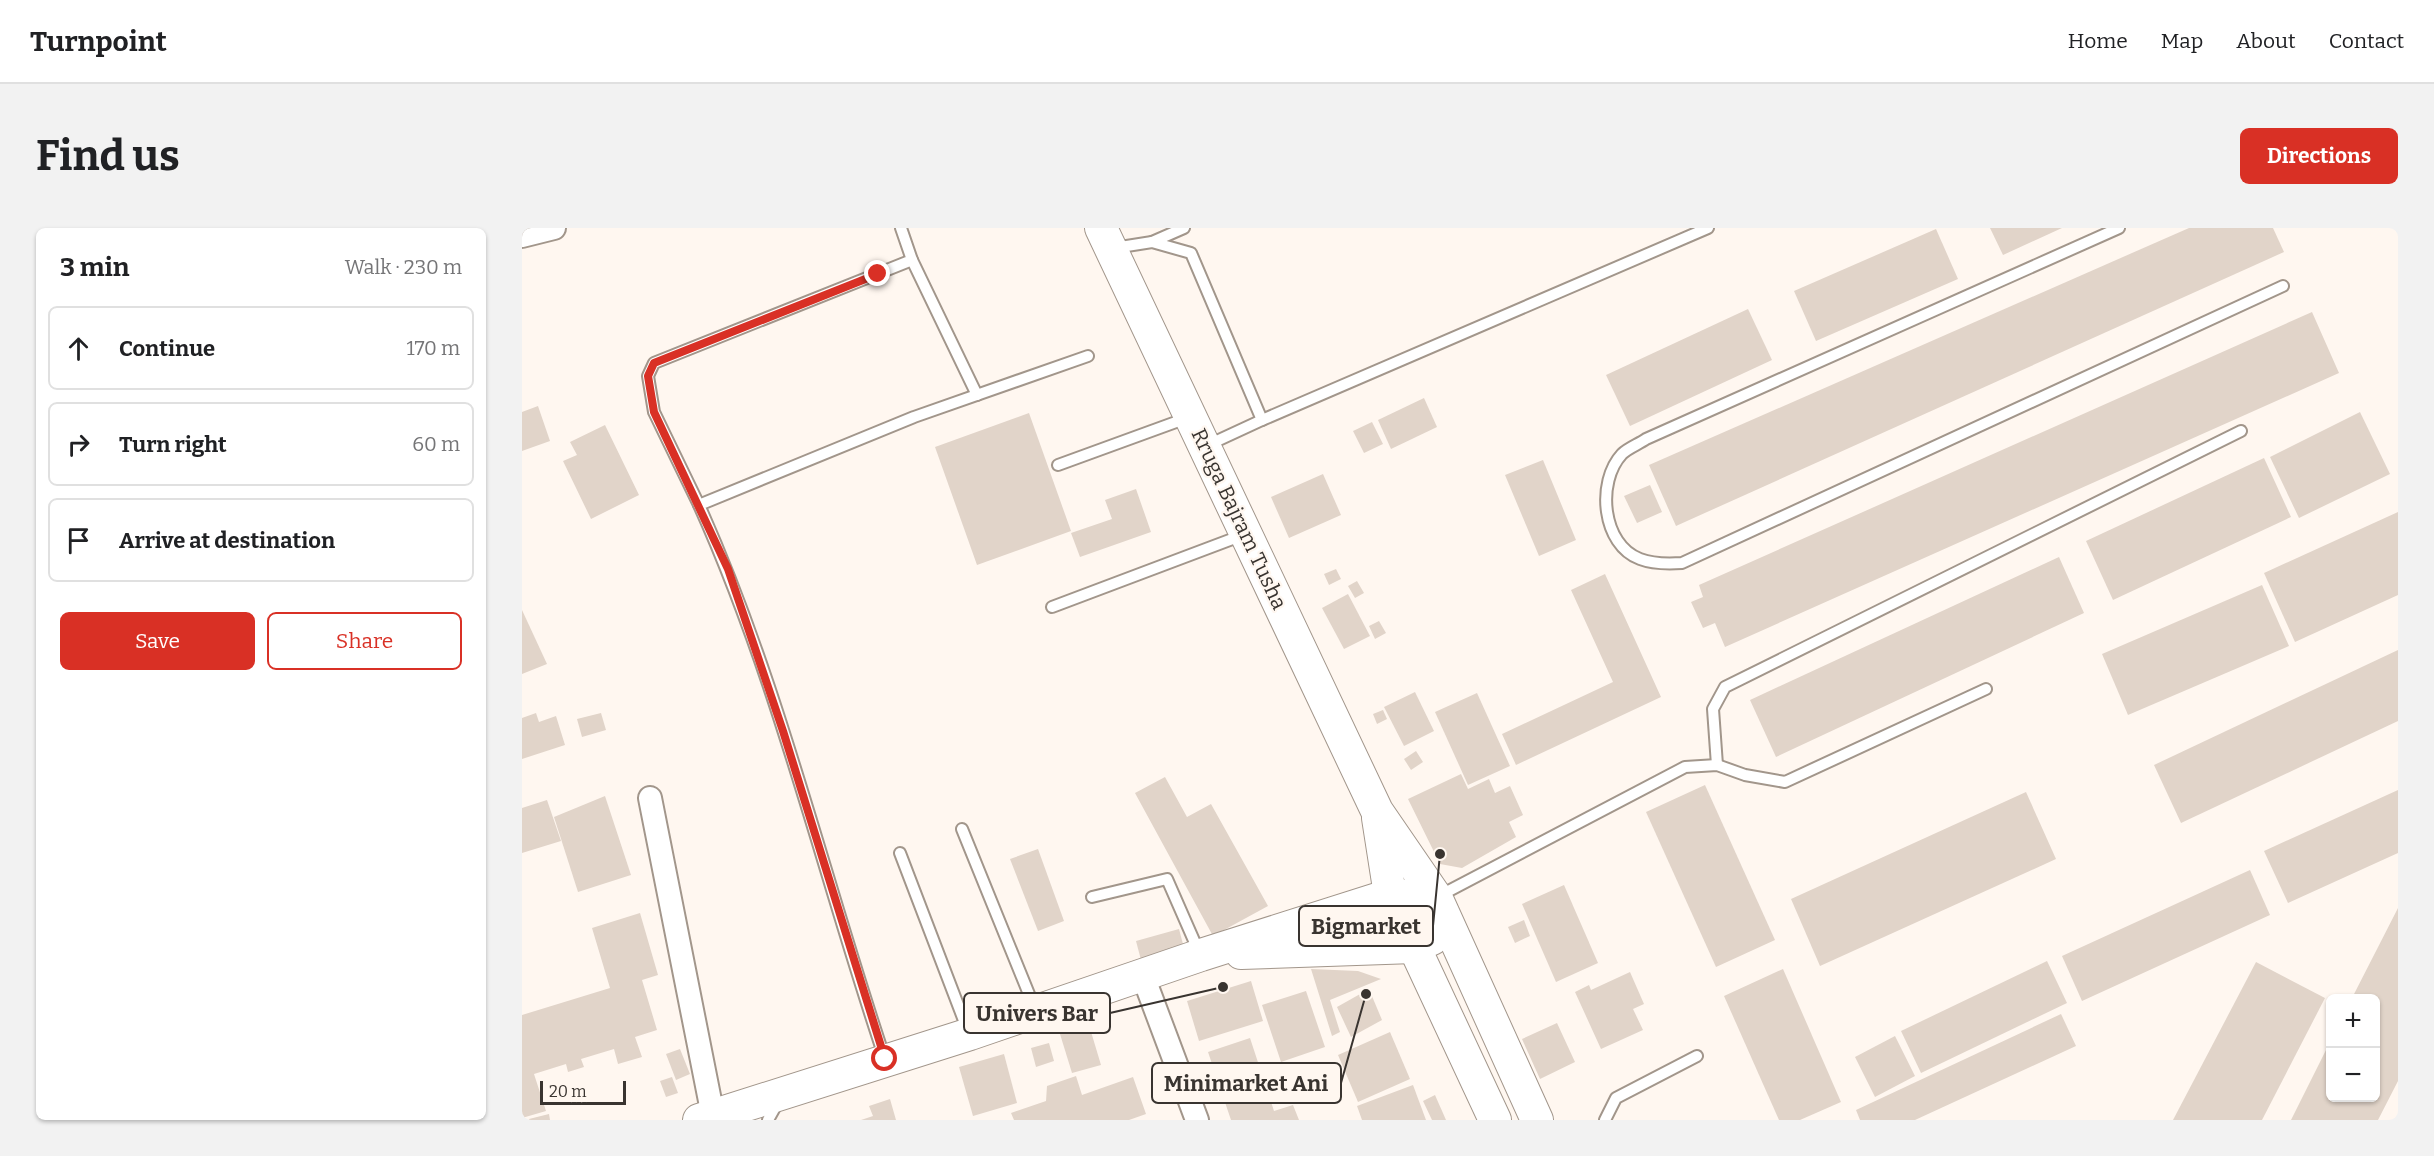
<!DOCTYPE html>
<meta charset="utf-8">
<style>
:root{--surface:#fff;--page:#f2f2f2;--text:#202124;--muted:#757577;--line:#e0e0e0;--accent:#d93025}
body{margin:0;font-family:Bitter,serif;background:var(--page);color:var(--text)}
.controls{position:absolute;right:18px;bottom:18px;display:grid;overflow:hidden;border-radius:9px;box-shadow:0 2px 4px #0004}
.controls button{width:54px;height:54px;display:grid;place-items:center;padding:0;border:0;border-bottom:2px solid var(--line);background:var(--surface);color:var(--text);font:30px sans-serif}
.scale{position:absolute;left:18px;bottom:15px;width:86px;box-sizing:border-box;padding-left:6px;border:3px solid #393430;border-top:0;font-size:16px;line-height:21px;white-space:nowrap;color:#393430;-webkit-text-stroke:4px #fff7f0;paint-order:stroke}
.stop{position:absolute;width:18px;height:18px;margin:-14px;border:4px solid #d93025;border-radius:50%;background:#fff}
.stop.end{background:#d93025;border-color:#fff;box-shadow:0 2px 6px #0008}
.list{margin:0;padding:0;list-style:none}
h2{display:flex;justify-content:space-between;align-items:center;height:78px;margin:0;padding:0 24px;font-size:26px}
h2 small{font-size:20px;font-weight:400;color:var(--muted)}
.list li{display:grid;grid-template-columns:39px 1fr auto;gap:18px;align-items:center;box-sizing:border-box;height:84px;margin:0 12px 12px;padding:0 12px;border:2px solid var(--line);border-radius:9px}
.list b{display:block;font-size:22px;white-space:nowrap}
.list em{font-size:20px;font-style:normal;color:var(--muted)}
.actions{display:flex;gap:12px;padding:18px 24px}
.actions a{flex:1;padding:14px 0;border:2px solid var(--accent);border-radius:9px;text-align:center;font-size:21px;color:var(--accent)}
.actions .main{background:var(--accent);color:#fff}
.icon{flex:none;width:33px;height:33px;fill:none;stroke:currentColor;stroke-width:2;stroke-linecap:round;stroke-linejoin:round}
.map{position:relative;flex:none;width:1876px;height:892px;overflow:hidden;border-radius:9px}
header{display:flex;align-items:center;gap:36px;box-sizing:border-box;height:84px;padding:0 30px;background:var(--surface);border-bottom:2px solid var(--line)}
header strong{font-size:28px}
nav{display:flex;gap:33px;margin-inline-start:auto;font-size:21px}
.intro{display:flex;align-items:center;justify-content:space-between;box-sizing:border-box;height:144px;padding:0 36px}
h1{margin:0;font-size:42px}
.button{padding:15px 27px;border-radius:9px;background:var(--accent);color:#fff;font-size:21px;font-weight:700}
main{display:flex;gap:36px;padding:0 36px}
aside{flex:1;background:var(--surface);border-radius:9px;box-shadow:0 2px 4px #0004}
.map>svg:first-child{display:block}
.building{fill:#e1d4c9}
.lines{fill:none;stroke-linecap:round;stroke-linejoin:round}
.lane-casing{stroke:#a2968b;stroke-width:14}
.street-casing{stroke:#a2968b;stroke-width:26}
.secondary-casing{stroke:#a2968b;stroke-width:34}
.lane{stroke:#fff;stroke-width:10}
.street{stroke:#fff;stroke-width:22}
.secondary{stroke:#fff;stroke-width:32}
.route{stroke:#d93025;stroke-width:8}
.labels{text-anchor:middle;stroke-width:4.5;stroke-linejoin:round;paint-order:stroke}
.street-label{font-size:21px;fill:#393430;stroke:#fff7f0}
.leader{fill:none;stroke:#393430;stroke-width:2}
.callout-dot{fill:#393430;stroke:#fff7f0;stroke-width:2}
.callout{fill:#fff7f0;stroke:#393430;stroke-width:2}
.callout-label{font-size:22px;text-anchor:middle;font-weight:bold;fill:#393430}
</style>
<header>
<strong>Turnpoint</strong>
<nav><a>Home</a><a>Map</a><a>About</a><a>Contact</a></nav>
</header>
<div class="intro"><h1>Find us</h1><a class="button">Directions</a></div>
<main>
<aside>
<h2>3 min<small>Walk · 230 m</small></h2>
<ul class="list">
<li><svg class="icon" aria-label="ahead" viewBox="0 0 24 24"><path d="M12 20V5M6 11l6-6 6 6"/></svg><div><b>Continue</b></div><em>170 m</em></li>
<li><svg class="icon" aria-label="right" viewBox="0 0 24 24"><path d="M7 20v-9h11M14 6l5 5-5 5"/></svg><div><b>Turn right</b></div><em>60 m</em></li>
<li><svg class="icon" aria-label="arrive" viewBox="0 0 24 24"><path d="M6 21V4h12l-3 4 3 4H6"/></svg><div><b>Arrive at destination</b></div></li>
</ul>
<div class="actions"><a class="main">Save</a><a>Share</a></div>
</aside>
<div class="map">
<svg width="1876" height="892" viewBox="0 0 1876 892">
<rect width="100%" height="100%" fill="#fff7f0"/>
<g class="building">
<path d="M1468,0H1540L1481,27Z"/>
<path d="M1667,0H1751L1762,24L1154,298L1127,237Z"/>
<path d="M1414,1L1436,51L1294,113L1272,63Z"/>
<path d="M1226,81L1250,132L1108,198L1084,147Z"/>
<path d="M1790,84L1817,145L1203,419L1193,395L1181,400L1169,374L1181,369L1177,357Z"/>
<path d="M902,170L915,199L869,221L856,192Z"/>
<path d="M16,178L28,213L0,223V184Z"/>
<path d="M1838,184L1868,246L1777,290L1748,229Z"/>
<path d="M507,185L549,303L455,337L413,219Z"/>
<path d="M850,194L861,216L842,225L831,203Z"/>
<path d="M83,197L117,267L69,291L41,233L55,227L48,214Z"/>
<path d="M1742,230L1769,289L1591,372L1564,313Z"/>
<path d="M1021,232L1054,312L1017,328L983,247Z"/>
<path d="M801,246L819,287L767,310L749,269Z"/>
<path d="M1128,257L1140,284L1115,295L1102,268Z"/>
<path d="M614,261L629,304L558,329L549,305L590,291L583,272Z"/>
<path d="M1876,284V367L1773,414L1742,345Z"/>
<path d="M1537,329L1562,385L1254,529L1228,472Z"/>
<path d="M814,341L819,351L807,357L802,346Z"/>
<path d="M1083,346L1139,469L994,537L980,506L1091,454L1049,362Z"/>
<path d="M835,353L842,365L833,370L826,358Z"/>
<path d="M1740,357L1767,418L1606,487L1580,426Z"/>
<path d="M826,366L848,408L822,421L800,380Z"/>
<path d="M0,382L25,436L0,446Z"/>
<path d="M857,393L864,405L853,411L847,398Z"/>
<path d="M1876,422V493L1659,595L1632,537Z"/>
<path d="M893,464L912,503L882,518L862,479Z"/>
<path d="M955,465L988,538L946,557L913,484Z"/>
<path d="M861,482L865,491L855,496L851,486Z"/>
<path d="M14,485L17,494L34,488L43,517L0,531V490Z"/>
<path d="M79,485L84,502L60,509L55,491Z"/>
<path d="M894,523L901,534L889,542L882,531Z"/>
<path d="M939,546L946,561L967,551L973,565L988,558L1001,587L987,594L994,609L940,640L918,636L886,571Z"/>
<path d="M643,549L665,589L689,576L746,678L691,708L613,565Z"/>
<path d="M1183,557L1253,712L1194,739L1124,584Z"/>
<path d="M1876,562V625L1766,675L1742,623Z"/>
<path d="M1504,564L1534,631L1298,738L1269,671Z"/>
<path d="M83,568L109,647L56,664L32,589Z"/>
<path d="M25,572L39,613L0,625V580Z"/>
<path d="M516,621L542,693L516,703L488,631Z"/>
<path d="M1728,642L1748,687L1560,773L1540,728Z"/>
<path d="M1042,657L1076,735L1034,754L1000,676Z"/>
<path d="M1876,680V853L1856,892H1769L1808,814V870H1854V770H1830Z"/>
<path d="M118,685L136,747L120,752L135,802L113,809L120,829L96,836L92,821L59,831L62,839L46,844L44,836L12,846L24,883L0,890V787L88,760L70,700Z"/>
<path d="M1002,692L1008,708L993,715L986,699Z"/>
<path d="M657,701L662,720L619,732L614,713Z"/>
<path d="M1525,733L1545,775L1399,845L1379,803Z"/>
<path d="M1734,734L1803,770L1740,892H1651Z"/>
<path d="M789,741L836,743L859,751L808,772L818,804L810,808Z"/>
<path d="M1261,741L1319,874L1278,892H1257L1202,768Z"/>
<path d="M1108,744L1122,776L1111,781L1121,802L1079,821L1053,764L1067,757L1069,762Z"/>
<path d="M729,753L741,793L677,813L665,773Z"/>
<path d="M847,761L860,792L829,809L815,779Z"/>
<path d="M784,763L803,819L759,834L740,777Z"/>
<path d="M1539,786L1554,818L1393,892H1338L1334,882Z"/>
<path d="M1035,795L1053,834L1018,851L1000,811Z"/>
<path d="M567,797L579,837L550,845L538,806Z"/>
<path d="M868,804L888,851L836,874L816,827Z"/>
<path d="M1373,808L1393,848L1353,869L1333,829Z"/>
<path d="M728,810L752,883L771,877L777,892H709L686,824Z"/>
<path d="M527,815L532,833L514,839L509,820Z"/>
<path d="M158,821L168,846L154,852L144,826Z"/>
<path d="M482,826L495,875L451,888L437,839Z"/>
<path d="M554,848L560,867L611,849L624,886L607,892H492L489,885L524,873L525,858Z"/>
<path d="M150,849L156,865L144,869L138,853Z"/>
<path d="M891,857L904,892H840L835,878Z"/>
<path d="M913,867L924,892H910L901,873Z"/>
<path d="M368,871L374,892H339L351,888L347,878Z"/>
<path d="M27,886L28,892H7V891Z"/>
</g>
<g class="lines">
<g class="lane-casing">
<g id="lane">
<path d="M1597,0L1124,211C1117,216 1106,220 1100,226C1074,254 1080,317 1118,331C1131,336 1146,336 1160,335L1761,58"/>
<path d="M630,14L662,0"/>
<path d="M592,20L630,14L669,25L740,192L1186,0"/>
<path d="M390,32L455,167"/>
<path d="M686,217L740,192"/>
<path d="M536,237L665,190"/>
<path d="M177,277L132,184L126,148L132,135L390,32L379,0"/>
<path d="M530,379L721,307"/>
<path d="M1195,537L1191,481L1203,459L1719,203"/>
<path d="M440,601L513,781"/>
<path d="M378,625L446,803"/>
<path d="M917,668L1163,539L1195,537L1223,547L1263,554L1464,461"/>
<path d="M570,669L645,651L677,724"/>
<path d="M363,831C301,647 257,455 177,277L392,189L566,128"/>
<path d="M246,892L256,874"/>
<path d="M1083,892L1094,870L1175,828"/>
</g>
</g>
<g class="street-casing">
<g id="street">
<path d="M0,8L32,0"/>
<path d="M128,570L191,888"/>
<path d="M621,748L675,892"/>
</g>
</g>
<g class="secondary-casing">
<g id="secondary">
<path d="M579,0L855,583L914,669L1015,892"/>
<path d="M856,590L868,667L973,892"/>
<path d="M719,725L892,719L910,711"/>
<path d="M177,892L448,806L679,727L868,667L914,669"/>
</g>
</g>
<use href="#lane" class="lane"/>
<use href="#street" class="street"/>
<use href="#secondary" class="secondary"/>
</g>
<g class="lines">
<path class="route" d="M356,46L132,135L126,148L132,184L206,341L261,503L363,831"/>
</g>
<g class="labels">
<g class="street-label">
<text transform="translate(717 291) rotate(65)" y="7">Rruga Bajram Tusha</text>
</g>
</g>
<path class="leader" d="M918 626L911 698M701 759L588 785M844 766L819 855"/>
<g class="callout-dot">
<circle cx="918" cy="626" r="6"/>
<circle cx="701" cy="759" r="6"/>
<circle cx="844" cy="766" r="6"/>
</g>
<g class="callout">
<rect x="777" y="678" width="134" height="40" rx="6"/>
<rect x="442" y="765" width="146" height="40" rx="6"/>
<rect x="630" y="835" width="189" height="40" rx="6"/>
</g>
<g class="callout-label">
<text x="844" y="706">Bigmarket</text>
<text x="515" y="793">Univers Bar</text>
<text x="724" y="863">Minimarket Ani</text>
</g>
</svg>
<div class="controls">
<button>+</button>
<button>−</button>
</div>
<div class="scale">20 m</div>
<div class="stop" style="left:363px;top:831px"></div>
<div class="stop end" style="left:356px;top:46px"></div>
</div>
</main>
